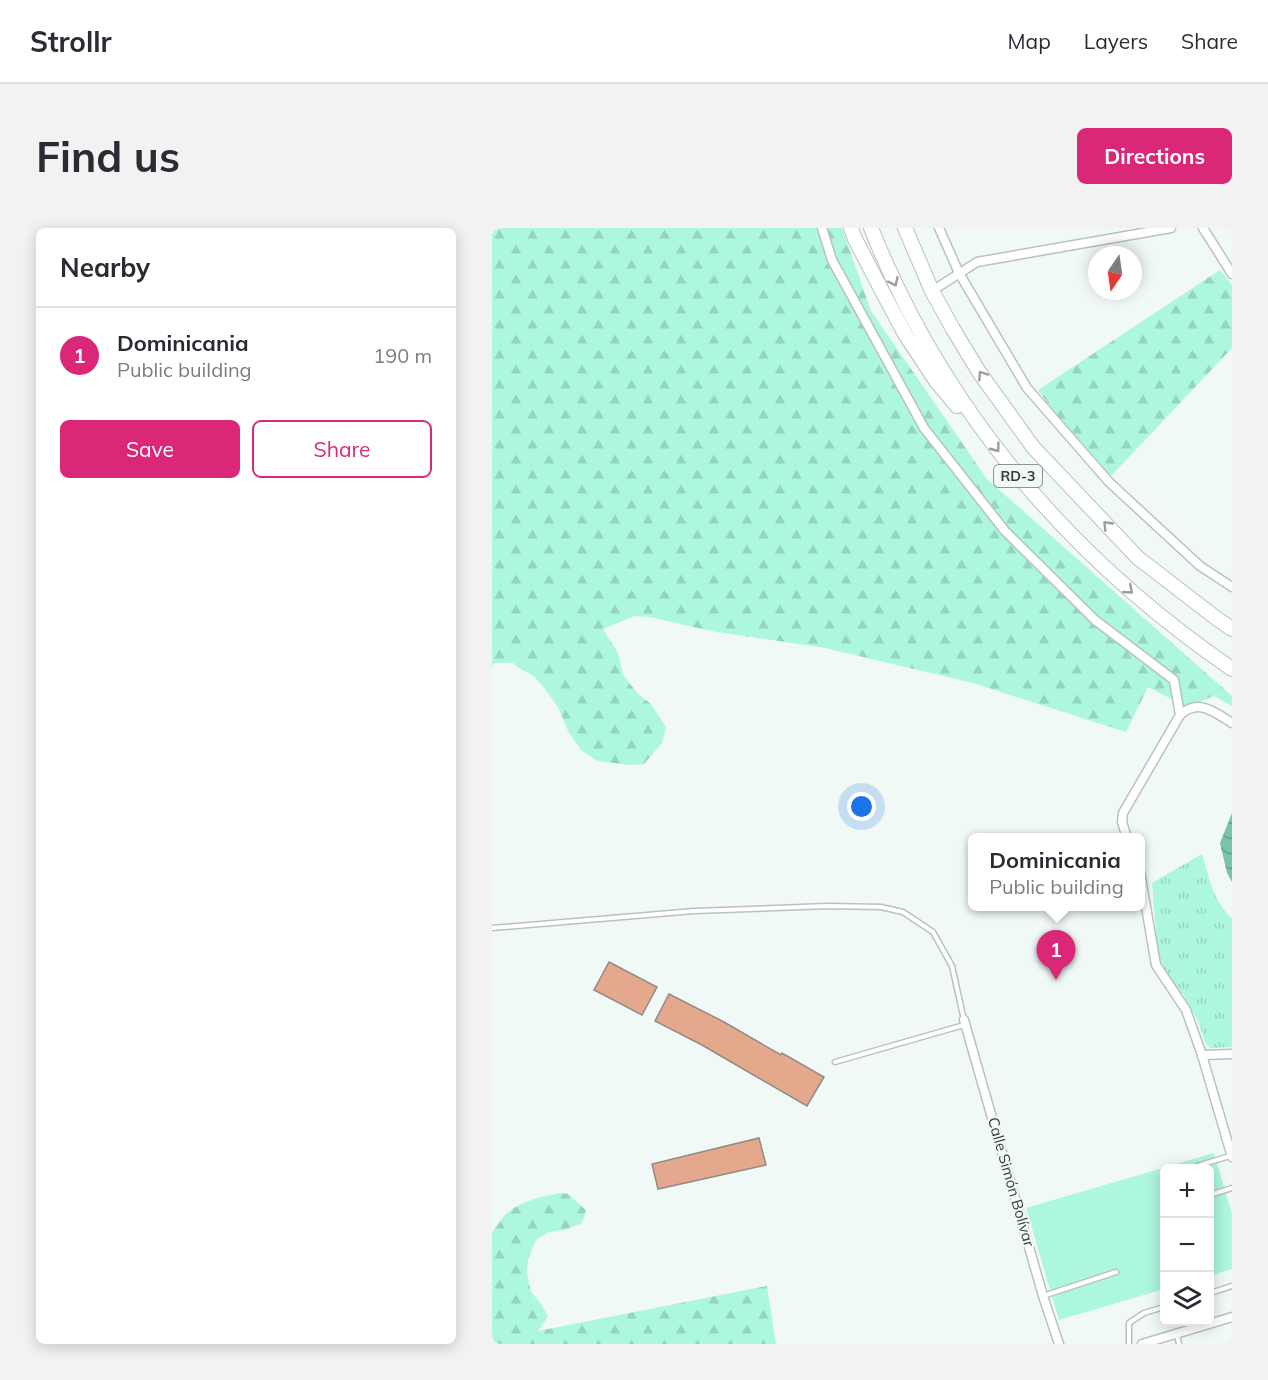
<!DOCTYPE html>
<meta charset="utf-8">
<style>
:root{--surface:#fff;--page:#f2f2f3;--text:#2b2b33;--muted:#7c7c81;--line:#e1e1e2;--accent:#db2777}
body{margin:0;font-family:Mulish,sans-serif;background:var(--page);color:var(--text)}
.controls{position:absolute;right:18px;bottom:18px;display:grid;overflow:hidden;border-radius:9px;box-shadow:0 3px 15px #0003}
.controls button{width:54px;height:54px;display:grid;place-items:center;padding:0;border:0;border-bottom:2px solid var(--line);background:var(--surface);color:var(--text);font:30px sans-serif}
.compass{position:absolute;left:596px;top:18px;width:54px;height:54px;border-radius:50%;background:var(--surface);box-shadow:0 3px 15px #0003;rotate:193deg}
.you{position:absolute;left:370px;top:579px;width:21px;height:21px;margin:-15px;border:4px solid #fff;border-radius:50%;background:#1a73e8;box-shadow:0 0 0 9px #1a73e833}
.badge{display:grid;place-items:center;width:39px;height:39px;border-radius:50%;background:var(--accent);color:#fff;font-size:20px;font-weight:700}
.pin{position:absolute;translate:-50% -50px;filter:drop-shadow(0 2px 3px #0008)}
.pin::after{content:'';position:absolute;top:32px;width:21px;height:18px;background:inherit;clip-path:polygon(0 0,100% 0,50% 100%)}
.popup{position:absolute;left:476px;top:605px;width:177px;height:78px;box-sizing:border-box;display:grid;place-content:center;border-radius:9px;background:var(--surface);filter:drop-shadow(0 2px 4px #0005);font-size:20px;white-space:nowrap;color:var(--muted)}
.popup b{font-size:22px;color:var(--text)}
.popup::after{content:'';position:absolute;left:50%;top:100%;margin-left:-12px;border:12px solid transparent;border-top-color:var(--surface)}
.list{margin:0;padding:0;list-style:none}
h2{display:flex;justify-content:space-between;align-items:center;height:78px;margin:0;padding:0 24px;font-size:26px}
h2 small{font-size:20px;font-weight:400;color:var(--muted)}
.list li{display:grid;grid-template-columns:39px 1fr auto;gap:18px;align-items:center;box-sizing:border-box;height:96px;padding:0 24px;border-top:2px solid var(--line)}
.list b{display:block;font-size:22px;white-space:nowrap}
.list p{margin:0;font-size:20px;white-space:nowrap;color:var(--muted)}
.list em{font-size:20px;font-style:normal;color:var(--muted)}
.actions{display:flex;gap:12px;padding:18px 24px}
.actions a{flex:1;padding:14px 0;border:2px solid var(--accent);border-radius:9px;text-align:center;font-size:21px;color:var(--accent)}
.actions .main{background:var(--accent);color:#fff}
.icon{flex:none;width:33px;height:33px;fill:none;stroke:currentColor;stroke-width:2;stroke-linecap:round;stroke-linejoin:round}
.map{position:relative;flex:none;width:740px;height:1116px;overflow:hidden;border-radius:9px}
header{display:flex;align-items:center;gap:36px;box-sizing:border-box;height:84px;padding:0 30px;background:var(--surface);border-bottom:2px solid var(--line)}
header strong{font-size:28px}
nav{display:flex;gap:33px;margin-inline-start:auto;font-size:21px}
.intro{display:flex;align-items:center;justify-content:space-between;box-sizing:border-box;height:144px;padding:0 36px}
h1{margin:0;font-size:42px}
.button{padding:15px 27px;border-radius:9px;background:var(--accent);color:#fff;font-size:21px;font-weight:700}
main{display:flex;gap:36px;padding:0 36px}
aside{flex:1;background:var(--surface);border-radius:9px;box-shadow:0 3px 15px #0003}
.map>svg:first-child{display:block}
.grass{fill:url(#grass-tufts)}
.forest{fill:url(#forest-firs)}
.pitch{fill:#adf6df}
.water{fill:url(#water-waves)}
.building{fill:#e4a98c;stroke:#928a86;stroke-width:1.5}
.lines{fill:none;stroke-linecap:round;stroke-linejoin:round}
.service-casing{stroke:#b9c2be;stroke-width:7}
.minor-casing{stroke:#b9c2be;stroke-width:11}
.trunk-casing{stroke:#b9c2be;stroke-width:16}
.service{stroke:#fff;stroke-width:4}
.minor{stroke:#fff;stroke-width:8}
.trunk{stroke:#fff;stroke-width:14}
.oneway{stroke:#9b9d9c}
.labels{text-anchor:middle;stroke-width:4.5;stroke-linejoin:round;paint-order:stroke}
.shield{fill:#f0f9f6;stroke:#6e7472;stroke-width:1.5}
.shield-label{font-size:14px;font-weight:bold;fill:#373b3a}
.street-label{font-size:15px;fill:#373b3a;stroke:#f0f9f6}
</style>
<header>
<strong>Strollr</strong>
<nav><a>Map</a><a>Layers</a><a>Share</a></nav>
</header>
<div class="intro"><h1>Find us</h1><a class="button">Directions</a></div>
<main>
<aside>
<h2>Nearby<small></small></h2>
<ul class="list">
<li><span class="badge">1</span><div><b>Dominicania</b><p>Public building</p></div><em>190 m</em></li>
</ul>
<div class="actions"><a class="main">Save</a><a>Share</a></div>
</aside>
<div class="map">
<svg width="740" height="1116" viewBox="0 0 740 1116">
<defs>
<pattern id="grass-tufts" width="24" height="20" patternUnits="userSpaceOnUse" patternTransform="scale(1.5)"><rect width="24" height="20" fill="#adf6df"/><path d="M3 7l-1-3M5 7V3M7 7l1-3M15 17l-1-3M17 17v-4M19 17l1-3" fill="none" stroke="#95d4c0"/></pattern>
<pattern id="forest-firs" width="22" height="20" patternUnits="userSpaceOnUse" patternTransform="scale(1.5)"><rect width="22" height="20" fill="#adf6df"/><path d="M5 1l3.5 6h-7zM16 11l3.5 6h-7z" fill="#95d4c0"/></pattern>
<pattern id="water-waves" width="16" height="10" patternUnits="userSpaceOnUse" patternTransform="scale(1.5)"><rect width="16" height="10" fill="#79c2ab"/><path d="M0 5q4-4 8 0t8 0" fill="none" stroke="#649f8c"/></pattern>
</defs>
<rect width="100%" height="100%" fill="#f0f9f6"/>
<path class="grass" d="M710,626C717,648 721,674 740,690V819L718,820L713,814L707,795L692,768L678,752L666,727L660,655Z"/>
<g class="forest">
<path d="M0,0H350L379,83L495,251L740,468V478L722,468L695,479L656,459L634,504L481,455L333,420L219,403L158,389L143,388L111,401L126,425L131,447L146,466L159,476L174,499L170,515L152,536L137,537L105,533L89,522L77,505L66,479L53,461L42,448L27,440L21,435H3L0,438Z"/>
<path d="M728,42L740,57V120L619,248C591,222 569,193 546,162Z"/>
<path d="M67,965L76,966L94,982L90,995L72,1002L57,1004L44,1012L36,1031L35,1045L39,1064L50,1077L56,1089L46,1103L275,1058L284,1116H0V1004C5,999 8,993 12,988C25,974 49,969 67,965Z"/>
</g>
<path class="pitch" d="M722,925L740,986V1041L718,1048V940H672V1061L567,1092L534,980Z"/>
<path class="water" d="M740,585V654L735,645L728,615Z"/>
<g class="building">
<path d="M117,734L165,759L150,787L102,762Z"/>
<path d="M177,766L232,794L289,827L290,825L332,849L315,878L210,817L163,793Z"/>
<path d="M267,910L274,937L166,961L160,936Z"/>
</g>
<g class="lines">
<g class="service-casing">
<g id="service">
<path d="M0,700L202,683L336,678L389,679L411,684L441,704L460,738L472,792"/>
<path d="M343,834L472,797"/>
<path d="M702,940L708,937L738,928"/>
<path d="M718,967L740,960"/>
<path d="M718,1065L740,1058"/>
<path d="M551,1068L624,1044"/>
<path d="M685,1106L687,1116"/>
<path d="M637,1116V1095L652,1085L672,1079"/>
</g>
</g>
<g class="minor-casing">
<g id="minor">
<path d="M330,0L340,32L432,200L513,303L603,392L682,452L688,487"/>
<path d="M447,0L467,45L535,160L617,254L708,338L740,359"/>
<path d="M711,0L740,46"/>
<path d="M440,63L485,34L679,0"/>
<path d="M635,610L630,594L631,585L688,487C707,470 722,484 740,495"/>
<path d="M648,644L664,737L694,782L710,827L740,929"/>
<path d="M472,792L551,1068L567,1116"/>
<path d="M710,827L740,826"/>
<path d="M650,1116L740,1089"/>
</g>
</g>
<g class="trunk-casing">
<g id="trunk">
<path d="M359,0L363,11L389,61L413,106L444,153L465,178"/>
<path d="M379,0C452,183 578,330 740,441"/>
<path d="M413,0L440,63L461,101L487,144L541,219L646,330L724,390L740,401"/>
</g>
</g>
<use href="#service" class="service"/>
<use href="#minor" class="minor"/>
<use href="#trunk" class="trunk"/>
</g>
<defs><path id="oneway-chevron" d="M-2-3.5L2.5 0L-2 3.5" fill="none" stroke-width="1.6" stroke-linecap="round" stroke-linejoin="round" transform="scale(1.5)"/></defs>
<g class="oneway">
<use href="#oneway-chevron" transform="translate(402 54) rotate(65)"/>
<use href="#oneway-chevron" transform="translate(490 147) rotate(-124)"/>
<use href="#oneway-chevron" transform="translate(504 220) rotate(53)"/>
<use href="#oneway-chevron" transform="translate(615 297) rotate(-134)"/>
<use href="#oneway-chevron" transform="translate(637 362) rotate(41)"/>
</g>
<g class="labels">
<rect class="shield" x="502" y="237" width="48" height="22" rx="4.5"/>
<g class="shield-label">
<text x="526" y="253">RD-3</text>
</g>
<g class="street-label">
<text transform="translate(519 954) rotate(74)" y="5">Calle Simón Bolívar</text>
</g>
</g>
</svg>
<div class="controls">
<button>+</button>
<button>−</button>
<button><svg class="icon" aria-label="layers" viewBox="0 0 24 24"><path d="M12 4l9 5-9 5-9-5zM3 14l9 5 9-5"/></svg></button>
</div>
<svg class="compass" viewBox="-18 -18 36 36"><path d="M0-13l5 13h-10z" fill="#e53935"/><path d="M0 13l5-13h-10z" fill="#7c7c81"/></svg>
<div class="you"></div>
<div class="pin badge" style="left:564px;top:752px">1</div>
<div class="popup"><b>Dominicania</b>Public building</div>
</div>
</main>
